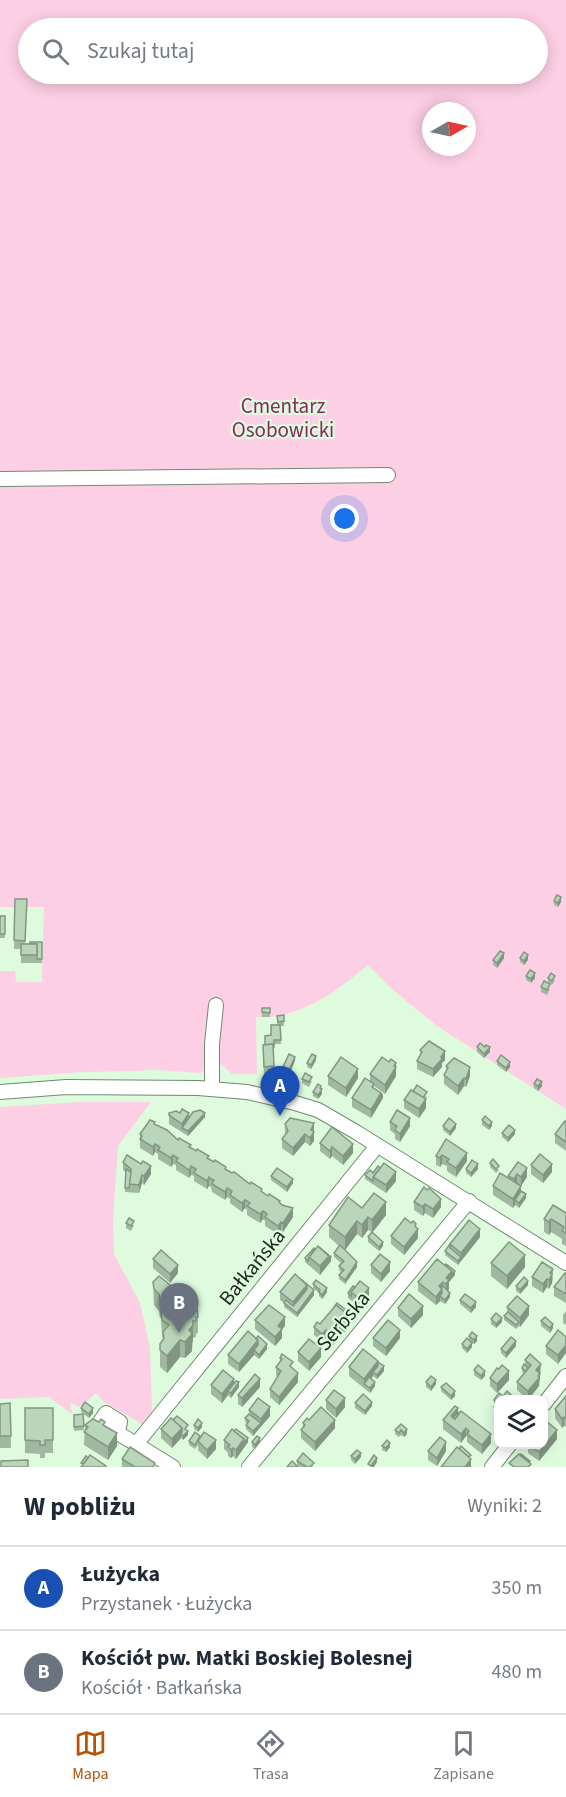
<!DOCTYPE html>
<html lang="pl">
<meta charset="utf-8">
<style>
:root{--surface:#fff;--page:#f6f6f7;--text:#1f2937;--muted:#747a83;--line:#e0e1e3;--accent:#b45309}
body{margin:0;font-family:"Source Sans 3",sans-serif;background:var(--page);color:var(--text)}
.controls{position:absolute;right:18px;bottom:18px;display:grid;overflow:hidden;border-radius:12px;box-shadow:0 3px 15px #0003}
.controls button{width:54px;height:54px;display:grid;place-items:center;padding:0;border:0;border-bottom:2px solid var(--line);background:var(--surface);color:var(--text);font:30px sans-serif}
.compass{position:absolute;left:422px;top:102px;width:54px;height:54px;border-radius:50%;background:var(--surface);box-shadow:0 3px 15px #0003;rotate:81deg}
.you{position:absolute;left:345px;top:519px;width:21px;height:21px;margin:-15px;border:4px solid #fff;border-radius:50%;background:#1a73e8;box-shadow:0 0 0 9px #1a73e833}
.badge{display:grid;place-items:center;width:39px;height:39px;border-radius:50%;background:var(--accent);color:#fff;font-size:20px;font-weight:700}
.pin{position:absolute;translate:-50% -50px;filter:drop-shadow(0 2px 3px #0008)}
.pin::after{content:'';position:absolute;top:32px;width:21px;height:18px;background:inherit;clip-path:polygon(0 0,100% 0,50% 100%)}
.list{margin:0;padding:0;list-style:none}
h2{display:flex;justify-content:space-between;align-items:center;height:78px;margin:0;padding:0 24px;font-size:26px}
h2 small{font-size:20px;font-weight:400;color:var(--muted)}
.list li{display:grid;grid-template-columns:39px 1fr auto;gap:18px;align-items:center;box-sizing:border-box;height:84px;padding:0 24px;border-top:2px solid var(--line)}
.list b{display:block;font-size:22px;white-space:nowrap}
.list p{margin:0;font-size:20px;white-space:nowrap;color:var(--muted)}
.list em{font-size:20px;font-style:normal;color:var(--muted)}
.icon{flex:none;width:33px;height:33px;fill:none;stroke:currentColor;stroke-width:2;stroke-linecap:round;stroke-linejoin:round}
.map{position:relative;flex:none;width:566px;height:1467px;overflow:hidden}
.search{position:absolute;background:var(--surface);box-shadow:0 3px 15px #0003;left:18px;right:18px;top:18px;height:66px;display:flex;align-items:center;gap:15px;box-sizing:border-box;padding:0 21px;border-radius:33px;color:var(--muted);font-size:22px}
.sheet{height:246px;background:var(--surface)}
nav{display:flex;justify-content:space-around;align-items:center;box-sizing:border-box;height:84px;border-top:2px solid var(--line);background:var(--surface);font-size:16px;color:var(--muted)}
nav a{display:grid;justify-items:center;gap:3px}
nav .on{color:var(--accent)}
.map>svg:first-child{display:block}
.green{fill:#fdcfe5;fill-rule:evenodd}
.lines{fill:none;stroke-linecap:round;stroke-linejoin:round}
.minor-casing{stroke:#708a70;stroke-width:16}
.minor{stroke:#fff;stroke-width:14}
.wall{fill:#a0b8a0}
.shaded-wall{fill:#829682}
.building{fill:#bad6ba;stroke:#829682;stroke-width:1.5}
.labels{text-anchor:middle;stroke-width:4.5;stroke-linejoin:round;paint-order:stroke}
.park-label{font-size:21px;fill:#862a60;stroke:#defbde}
.street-label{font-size:21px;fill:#1c261c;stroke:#defbde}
</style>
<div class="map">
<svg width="566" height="1467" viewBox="0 0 566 1467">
<rect width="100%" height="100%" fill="#defbde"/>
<g class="green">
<path d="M0,0H566V1109L437,1026L392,989L368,965C337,991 299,1020 256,1017L257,1074H232L220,1063V1045H204V1070L201,1073C188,1073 151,1068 142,1071L83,1072L0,1078V971H15L16,982H42L44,907H0ZM28,28H538V74H28ZM431,111H467V147H431Z"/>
<path d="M80,1102H151L118,1146L113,1220L114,1254L140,1303L150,1348L152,1411L142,1424L104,1402L96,1393L80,1407L70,1403L72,1414L49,1397L0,1399V1107Z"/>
</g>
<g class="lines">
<g class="minor-casing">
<g id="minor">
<path d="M0,479L388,475"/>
<path d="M212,1089V1044L216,1005"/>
<path d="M0,1092L66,1087L198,1088L247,1092L295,1103L318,1110L356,1132L566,1263"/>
<path d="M544,1404L566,1376"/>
<path d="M118,1431L120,1422L106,1413L100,1422L173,1467"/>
<path d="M137,1443L377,1146"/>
<path d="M249,1467L469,1201"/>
<path d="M492,1467L510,1444"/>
</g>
</g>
<use href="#minor" class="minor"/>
</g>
<g class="wall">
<path d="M15,899L27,908L25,944L42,942V963H21V949H14Z"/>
<path d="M554,901L561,902L558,907L554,905Z"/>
<rect x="0" y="916" width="5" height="22"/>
<path d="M504,958L497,968L493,965V960Z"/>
<path d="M520,958L528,960L524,965L520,962Z"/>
<path d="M526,976L535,978L531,983L526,980Z"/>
<path d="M548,978L555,980L552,985L548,982Z"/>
<path d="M541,987L550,989L547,995L541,992Z"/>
<rect x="262" y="1008" width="8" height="9"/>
<path d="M284,1015V1026H280L281,1044H274V1075L264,1076L263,1045H265L277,1025V1016Z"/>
<path d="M477,1047H485L490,1052L484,1058L477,1052Z"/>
<path d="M420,1050L445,1060L442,1063V1067L433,1077L417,1069V1061L420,1055Z"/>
<path d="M316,1060L311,1069L307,1067V1063Z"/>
<path d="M295,1061L288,1077L282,1073V1069Z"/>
<path d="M390,1061L396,1063V1076L385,1094L374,1086V1088L383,1098L371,1118L352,1107V1098L370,1082V1074Z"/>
<path d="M497,1061L510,1067L506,1072L497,1065Z"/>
<path d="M446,1066L470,1076L466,1087L464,1086L458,1095L444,1084V1075L446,1071Z"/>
<path d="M328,1076L358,1078L346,1097L328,1085Z"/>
<path d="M302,1079L312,1081L309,1087L302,1083Z"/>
<path d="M534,1084L542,1086L538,1091L534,1088Z"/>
<path d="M321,1089L322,1094L318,1099L313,1096V1092Z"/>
<path d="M427,1096L425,1099L426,1108L419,1118L404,1108V1100Z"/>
<path d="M169,1113L189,1118L205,1117L188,1136L169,1124Z"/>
<path d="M482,1120L492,1126L489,1130L482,1125Z"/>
<path d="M390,1122L410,1126L400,1142L395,1139V1134L390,1130Z"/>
<path d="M566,1122V1151L555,1143V1134Z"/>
<path d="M314,1123V1141L310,1146L305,1142L293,1156L282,1148V1139L286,1134L285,1132V1124Z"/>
<path d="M155,1125L280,1203L293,1217L283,1232L281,1230L278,1234L265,1226V1221L263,1219L260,1223L247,1215V1210L245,1208L242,1212L230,1203V1199L227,1197L225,1200L212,1192L211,1187L209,1186L207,1189L194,1181V1176L191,1175L189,1178L176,1170V1165L173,1164L171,1167L158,1159V1154L155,1152L153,1156L140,1148V1134Z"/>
<path d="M443,1126L456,1128L450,1136L443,1130Z"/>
<path d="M502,1133L515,1134L508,1142L502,1137Z"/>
<path d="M446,1139L467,1161L456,1177L447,1171V1166L442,1164L440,1167L436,1165V1156Z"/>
<path d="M320,1143L353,1153L343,1165L332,1156L330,1159L320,1151Z"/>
<path d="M123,1162L151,1174L144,1185L142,1183L139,1193L125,1192V1172L123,1170Z"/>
<path d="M518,1162L527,1177L521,1186L517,1183V1184L526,1198L519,1208L515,1205L513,1208L493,1195V1186L508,1179V1176Z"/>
<path d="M490,1163L499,1170L496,1173L490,1167Z"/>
<path d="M531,1165L552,1172L543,1183L531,1174Z"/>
<path d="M466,1169H478L471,1177L466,1173Z"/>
<path d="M373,1173L396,1181L386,1193L365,1179V1175Z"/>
<path d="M271,1176L293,1183L287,1192L271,1180Z"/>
<path d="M414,1202L441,1207L433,1218L425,1213L423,1216L414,1210Z"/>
<path d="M362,1208L386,1215L372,1233L383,1246L379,1251L368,1242V1237L372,1232L368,1230L362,1238L357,1234L345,1250L357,1267L345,1284L339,1279V1275L341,1272L339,1270V1266L341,1263L334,1257V1253L339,1246L329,1237V1225Z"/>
<path d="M566,1213V1246L562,1244V1239L556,1235L551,1232L549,1235L544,1232V1219Z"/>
<path d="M469,1220L480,1237L458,1265L445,1255V1251Z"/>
<path d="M126,1223L134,1225L131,1231L126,1228Z"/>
<path d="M416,1227L418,1238L404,1255L391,1244V1236Z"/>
<path d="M314,1248L331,1261L320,1275L305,1262V1258Z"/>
<path d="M153,1259L178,1273L170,1283L153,1268Z"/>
<path d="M491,1263L525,1267L507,1289L491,1276Z"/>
<path d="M371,1265L390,1271L381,1282L371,1273Z"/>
<path d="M566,1274V1303L554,1296V1287Z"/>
<path d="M455,1275L449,1282V1289L448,1291L450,1297L445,1304L440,1301L436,1305L418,1291V1282Z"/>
<path d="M532,1277L553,1278L552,1283L549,1289L547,1287L543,1293L532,1286Z"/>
<path d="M153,1282L187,1299L191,1306L195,1309L198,1317V1333L196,1334V1337L193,1338L192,1351L185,1358L180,1357L167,1373L160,1367V1344L163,1339V1338L162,1337L161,1318H160L159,1311L154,1305Z"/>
<path d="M313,1284L327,1292L322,1299L319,1296V1293L313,1288Z"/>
<path d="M528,1285L520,1294L516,1291V1286Z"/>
<path d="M355,1287L369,1297L360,1308L348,1298V1293Z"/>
<path d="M280,1292L314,1295L297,1317L284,1307V1303L280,1300Z"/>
<path d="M460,1300L476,1307L471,1313L460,1304Z"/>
<path d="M507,1307L529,1315L520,1327L519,1326L516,1329L504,1320V1316L507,1312Z"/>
<path d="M398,1308L423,1315L411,1328L398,1316Z"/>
<path d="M566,1311V1325L563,1323V1315Z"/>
<path d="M346,1313L350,1325L342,1335L340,1332L339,1337L333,1345L326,1338L322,1342L314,1335V1327Z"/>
<path d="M491,1319L502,1322L496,1328L491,1324Z"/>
<path d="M255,1320L285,1326L282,1329V1338L275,1346L255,1329Z"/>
<path d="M541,1321L553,1328L550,1333L541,1326Z"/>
<path d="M469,1336L477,1341L474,1344L472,1343V1347L467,1353L462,1348V1344L469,1340Z"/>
<path d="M566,1337L558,1364L546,1354V1346Z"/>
<path d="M373,1338H400L386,1356L373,1346Z"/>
<path d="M516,1346L506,1358L501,1353V1349Z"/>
<path d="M267,1349L259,1359L254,1355L239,1372L228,1364V1355Z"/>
<path d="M298,1352L321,1357L309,1371L298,1361Z"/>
<path d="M280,1358L293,1369L298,1382L279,1405L270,1397V1389L278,1377L276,1375V1367L280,1362Z"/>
<path d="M525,1360L541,1372L540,1374L539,1386L528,1400L517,1390V1382L524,1373L522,1372V1368L525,1364Z"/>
<path d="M349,1367L384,1371L377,1379L373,1376L371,1379L375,1386L370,1393L349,1376Z"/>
<path d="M474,1370L485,1376L481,1380L474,1375Z"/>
<path d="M490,1378L509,1380L497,1393L490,1386Z"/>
<path d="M426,1382L436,1384L431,1391L426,1387Z"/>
<path d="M234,1383L239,1387L231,1398L228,1395L222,1403L211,1394V1385Z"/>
<path d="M260,1387L242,1407L238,1404V1395Z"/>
<path d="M441,1387L455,1396L451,1400L441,1391Z"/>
<path d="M503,1396L517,1400H498V1419L494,1416V1407L495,1405L494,1404V1400Z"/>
<path d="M566,1396V1427L564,1426L562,1428L555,1418V1409Z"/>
<path d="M326,1400L345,1407L336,1418L326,1409Z"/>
<path d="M10,1403L11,1448H0V1404Z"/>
<path d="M355,1403L372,1406L365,1415L355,1408Z"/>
<path d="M25,1408H53V1453H45V1458H40V1454L25,1453Z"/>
<path d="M81,1408L93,1413L89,1418L81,1412Z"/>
<path d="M249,1410L270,1416L253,1436L246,1429V1425L247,1423L245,1422V1418L249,1414Z"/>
<path d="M458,1412L491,1443L482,1454L467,1442V1437L466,1436L461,1443L443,1429V1420Z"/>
<path d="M83,1414L84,1430L74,1431V1415Z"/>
<path d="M309,1420L335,1428L315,1451L301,1438V1430L303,1428V1423Z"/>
<path d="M401,1424L407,1434L404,1437L401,1435L399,1437L395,1434V1430Z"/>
<path d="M85,1425L105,1426L117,1446L108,1460L84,1445Z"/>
<path d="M194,1425L202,1427L198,1432L194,1429Z"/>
<path d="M161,1429L188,1430V1435L183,1440L181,1438L172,1448L161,1438Z"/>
<path d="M195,1432L216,1449L207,1459L198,1450V1445L195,1449L189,1445V1441Z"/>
<path d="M557,1439L539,1461L528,1453V1444Z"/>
<path d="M224,1440L248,1442L236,1459L233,1456L231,1458L228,1456V1453L224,1449Z"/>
<path d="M252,1442H260L255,1449L252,1447Z"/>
<path d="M382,1446L390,1447L386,1452L382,1450Z"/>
<path d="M428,1451H446L437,1466L428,1460Z"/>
<path d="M351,1456L361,1457L355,1464L351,1460Z"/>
<path d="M122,1459L155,1467H122Z"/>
<path d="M297,1461L314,1467H300L297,1465Z"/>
</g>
<g class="shaded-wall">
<path d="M561,897V902L558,907V903Z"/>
<path d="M504,953V958L497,968V963Z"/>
<path d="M528,955V960L524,965V961Z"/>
<path d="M535,973V978L531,983V979Z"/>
<path d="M490,1047V1052L484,1058V1054Z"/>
<path d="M445,1051V1060L442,1063V1067L433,1077V1069Z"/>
<path d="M316,1056V1060L311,1069V1065Z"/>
<path d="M295,1057V1061L288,1077V1072Z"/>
<path d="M510,1062V1067L506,1072V1068Z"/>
<path d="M396,1063V1076L385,1094V1085Z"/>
<path d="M470,1067V1076L466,1087V1079Z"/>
<path d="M358,1069V1078L346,1097V1088Z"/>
<path d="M464,1078V1086L458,1095V1086Z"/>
<path d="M542,1082V1086L538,1091V1086Z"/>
<path d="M321,1086L322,1094L318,1099V1095Z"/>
<path d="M381,1093L383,1094V1098L371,1118V1110Z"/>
<path d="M426,1099V1108L419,1118V1109Z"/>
<path d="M189,1113V1122L182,1128V1124Z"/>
<path d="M205,1113V1117L188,1136V1131Z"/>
<path d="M410,1118V1126L400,1142V1134Z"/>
<path d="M492,1122V1126L489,1130V1126Z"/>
<path d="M314,1123V1141L310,1146V1138Z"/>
<path d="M456,1124V1128L450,1136V1132Z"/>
<path d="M515,1130V1134L508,1142V1138Z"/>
<path d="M305,1134V1142L293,1156V1148Z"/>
<path d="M155,1144V1152L153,1156V1147Z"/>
<path d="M353,1144V1153L343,1165V1156Z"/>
<path d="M332,1147V1156L330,1159V1151Z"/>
<path d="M467,1153V1161L456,1177V1168Z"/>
<path d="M173,1155V1164L171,1167V1158Z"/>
<path d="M442,1155V1164L440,1167V1158Z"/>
<path d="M478,1164V1169L471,1177V1173Z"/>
<path d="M552,1164V1172L543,1183V1175Z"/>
<path d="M151,1166V1174L144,1185V1176Z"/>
<path d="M191,1166V1175L189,1178V1170Z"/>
<path d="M527,1168V1177L521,1186V1177Z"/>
<path d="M396,1172V1181L386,1193V1185Z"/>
<path d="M517,1174V1183L514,1188V1179Z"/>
<path d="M142,1175V1183L139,1193V1185Z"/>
<path d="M209,1177V1186L207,1189V1181Z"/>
<path d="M293,1179V1183L287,1192V1187Z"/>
<path d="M521,1186V1195L515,1200V1205L513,1208V1199Z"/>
<path d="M227,1188V1197L225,1200V1192Z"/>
<path d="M526,1194V1198L519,1208V1203Z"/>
<path d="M441,1199V1207L433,1218V1209Z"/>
<path d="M245,1200V1208L242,1212V1203Z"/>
<path d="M386,1202V1215L372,1233V1220Z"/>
<path d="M425,1204V1213L423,1216V1207Z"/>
<path d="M293,1208V1217L283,1232V1223Z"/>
<path d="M263,1211V1219L260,1223V1214Z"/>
<path d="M368,1217V1230L362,1238V1225Z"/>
<path d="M551,1219V1232L549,1235V1222Z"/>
<path d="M357,1221V1234L345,1250V1237Z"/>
<path d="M281,1222V1230L278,1234V1226Z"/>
<path d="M416,1224V1231L418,1229V1238L404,1255V1247Z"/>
<path d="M480,1229V1237L461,1261V1253Z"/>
<path d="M383,1242V1246L379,1251V1247Z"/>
<path d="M525,1255V1267L507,1289V1276Z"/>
<path d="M329,1256L331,1257V1261L320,1275V1266Z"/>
<path d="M461,1257V1261L458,1265V1261Z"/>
<path d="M357,1262V1267L345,1284V1280Z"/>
<path d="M390,1262V1271L381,1282V1274Z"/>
<path d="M178,1265V1273L170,1283V1274Z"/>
<path d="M553,1269L552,1283L549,1289V1280L550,1273Z"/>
<path d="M452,1271H455V1275L449,1282V1289L446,1293V1278Z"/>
<path d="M547,1279V1287L543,1293V1284Z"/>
<path d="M528,1281V1285L520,1294V1290Z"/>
<path d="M443,1282L442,1297L440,1296V1301L436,1305V1297L439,1286Z"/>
<path d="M307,1285V1293L293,1311V1302Z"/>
<path d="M327,1288V1292L322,1299V1295Z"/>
<path d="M369,1288V1297L360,1308V1299Z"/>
<path d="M314,1290V1295L297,1317V1313Z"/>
<path d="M450,1293V1297L445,1304V1300Z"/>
<path d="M476,1302V1307L471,1313V1308Z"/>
<path d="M423,1306V1315L411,1328V1319Z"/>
<path d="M529,1306V1315L520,1327V1318Z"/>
<path d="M347,1314V1323L340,1328V1332L333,1340L331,1338V1343V1334Z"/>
<path d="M285,1317V1326L278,1334V1326Z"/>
<path d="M502,1318V1322L496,1328V1324Z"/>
<path d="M350,1321V1325L342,1335V1330Z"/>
<path d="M553,1324V1328L550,1333V1328Z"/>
<path d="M193,1325V1341L192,1343V1351L185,1358V1342L189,1330Z"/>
<path d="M282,1329V1338L275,1346V1337Z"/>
<path d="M326,1330V1338L322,1342V1334Z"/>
<path d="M400,1330V1338L386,1356V1348Z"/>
<path d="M339,1333V1337L333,1345V1340Z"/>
<path d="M477,1336V1341L474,1344V1340Z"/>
<path d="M180,1340V1357L167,1373V1356Z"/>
<path d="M258,1340V1349L254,1350V1355L239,1372V1364Z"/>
<path d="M516,1341V1346L506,1358V1353Z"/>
<path d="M472,1343V1347L467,1353V1349Z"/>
<path d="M267,1344V1349L259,1359V1355Z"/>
<path d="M566,1345V1353L558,1364V1355Z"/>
<path d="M321,1348V1357L309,1371V1362Z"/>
<path d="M378,1361V1370L373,1372V1376L366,1385L364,1384V1388V1379Z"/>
<path d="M541,1364L539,1386L528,1400V1391L536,1370Z"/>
<path d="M384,1366V1371L377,1379V1375Z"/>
<path d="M485,1371V1376L481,1380V1376Z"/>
<path d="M509,1371V1380L497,1393V1384Z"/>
<path d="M298,1373V1382L279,1405V1397Z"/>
<path d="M234,1379V1387L228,1391V1395L222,1403V1394Z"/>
<path d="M260,1379V1387L242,1407V1398Z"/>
<path d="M436,1380V1384L431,1391V1387Z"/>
<path d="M239,1382V1387L231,1398V1393Z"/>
<path d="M375,1382V1386L370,1393V1388Z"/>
<path d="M455,1391V1396L451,1400V1396Z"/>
<path d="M345,1398V1407L336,1418V1409Z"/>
<path d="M372,1402V1406L365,1415V1411Z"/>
<path d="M270,1407V1416L253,1436V1431L261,1423V1419Z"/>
<path d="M93,1408V1413L89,1418V1414Z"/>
<path d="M458,1408V1416L451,1420V1416Z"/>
<path d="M564,1417V1426L562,1428V1419Z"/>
<path d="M335,1420V1428L315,1451V1442Z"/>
<path d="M202,1423V1427L198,1432V1428Z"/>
<path d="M182,1428V1435L181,1434V1438L172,1448V1439Z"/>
<path d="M466,1428V1436L461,1443V1434Z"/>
<path d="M407,1429V1434L404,1437V1433Z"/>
<path d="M557,1430V1439L539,1461V1452Z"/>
<path d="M188,1431V1435L183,1440V1436Z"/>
<path d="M117,1433V1446L108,1460V1447Z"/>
<path d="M491,1434V1443L482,1454V1445Z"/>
<path d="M248,1438V1442L236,1459V1450L244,1439Z"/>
<path d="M260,1438V1442L255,1449V1445Z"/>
<path d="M216,1440V1449L207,1459V1450Z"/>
<path d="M446,1442V1451L437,1466V1458Z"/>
<path d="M390,1443V1447L386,1452V1448Z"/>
<path d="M233,1448V1456L231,1458V1450Z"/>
<path d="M361,1453V1457L355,1464V1459Z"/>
<path d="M377,1458V1462L374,1467H371Z"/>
<path d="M471,1459V1467H465Z"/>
</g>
<g class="building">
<path d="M557,895L561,897L558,903L554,901Z"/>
<path d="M15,899H27L25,941L14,940Z"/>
<rect x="0" y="916" width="5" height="18"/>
<path d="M30,942H42V959H37V944H30Z"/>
<rect x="21" y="944" width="16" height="11"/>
<path d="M500,951L504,953L497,963L493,960Z"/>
<path d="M524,952L528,955L524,961L520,958Z"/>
<path d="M530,970L535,973L531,979L526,976Z"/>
<path d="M551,973L555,976L552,981L548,978Z"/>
<path d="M544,981L550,984L547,990L541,987Z"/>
<path d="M262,1008H270V1013L262,1012Z"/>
<path d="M284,1015V1021L278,1022L277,1016Z"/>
<path d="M271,1025H280L281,1040H274V1047H273V1044L265,1045V1036L271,1035Z"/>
<path d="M429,1041L445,1051L441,1057L442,1059L433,1069L417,1061L422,1052L420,1050Z"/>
<path d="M480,1043L485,1047L486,1045L490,1047L484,1054L477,1047Z"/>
<path d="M273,1044L274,1066L264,1067L263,1045Z"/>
<path d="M289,1054L295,1057L288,1072L282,1069Z"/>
<path d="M312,1054L316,1056L311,1065L307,1063Z"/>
<path d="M501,1055L510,1062L506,1068L497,1061Z"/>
<path d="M341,1057L358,1069L346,1088L328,1076Z"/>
<path d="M382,1057L389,1062L391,1059L396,1063L394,1066L396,1067L385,1085L370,1074Z"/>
<path d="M454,1058L470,1067L466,1079L464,1078L458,1086L444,1075L448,1068L446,1066Z"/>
<path d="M305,1073L312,1077L309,1082L302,1079Z"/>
<path d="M365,1078L374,1084L372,1087L381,1093L371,1110L352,1098Z"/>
<path d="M537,1079L542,1082L538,1086L534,1084Z"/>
<path d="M318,1084L321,1086L320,1088L322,1089L318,1095L313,1092Z"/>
<path d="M417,1085L427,1092L423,1098L413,1091Z"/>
<path d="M411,1090L426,1099L419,1109L404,1100Z"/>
<path d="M182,1109L189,1113L182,1124L169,1115V1113L176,1111L180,1113Z"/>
<path d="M200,1110L205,1113L188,1131L182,1128L193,1112Z"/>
<path d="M397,1110L410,1118L400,1134L395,1130L397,1126L390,1122Z"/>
<path d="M485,1116L492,1122L489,1126L482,1120Z"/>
<path d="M290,1118L314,1123L311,1130L314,1132L310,1138L305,1134L293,1148L282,1139L288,1131L285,1124Z"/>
<path d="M449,1118L456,1124L450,1132L443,1126Z"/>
<path d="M150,1120L155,1122L154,1124L167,1130L178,1140L179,1138L191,1145L189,1147L193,1149L196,1151L197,1149L209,1156L207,1158L214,1162L215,1160L226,1167L225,1169L232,1173L234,1172L250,1184L251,1182L262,1189L261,1191L268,1196L269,1194L280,1201L279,1202L282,1205L293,1208L283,1223L281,1222L278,1226L265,1217L267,1214L263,1211L260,1214L247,1206L250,1203L247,1201L245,1200L242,1203L230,1195L232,1191L227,1188L225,1192L212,1184L214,1180L211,1179L209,1177L207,1181L194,1173L196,1169L191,1166L189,1170L176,1161L178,1158L176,1157L173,1155L171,1158L158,1150L160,1147L155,1144L153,1147L140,1139L142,1136L140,1134Z"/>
<path d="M565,1121L566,1122V1142L555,1134Z"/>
<path d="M509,1125L515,1130L508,1138L502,1133Z"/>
<path d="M332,1127L353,1144L343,1156L332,1147L330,1151L320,1143Z"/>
<path d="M446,1139L467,1153L456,1168L447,1162L449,1159L442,1155L440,1158L436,1156Z"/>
<path d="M540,1154L552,1164L543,1175L531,1165Z"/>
<path d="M127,1155L141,1164L143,1161L151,1166L144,1176L142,1175L139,1185L129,1184L131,1169L123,1162Z"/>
<path d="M493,1159L499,1166L496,1169L490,1163Z"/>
<path d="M472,1160L478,1164L471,1173L466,1169Z"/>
<path d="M518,1162L527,1168L521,1177L517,1174L514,1179L508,1176Z"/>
<path d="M384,1163L396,1172L386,1185L373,1177Z"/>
<path d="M378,1166L380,1168L373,1177V1181L365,1175L370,1170L373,1173Z"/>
<path d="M277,1168L293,1179L287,1187L271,1176Z"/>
<path d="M126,1169L131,1172L129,1188H125Z"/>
<path d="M500,1173L521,1186L513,1199L493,1186Z"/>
<path d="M424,1187L427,1190L429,1188L441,1199L433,1209L425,1204L423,1207L414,1202Z"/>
<path d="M521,1191L526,1194L519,1203L515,1200Z"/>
<path d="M374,1193L386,1202L372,1220L368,1217L362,1225L357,1221L345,1237L329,1225L348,1197L362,1208Z"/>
<path d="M553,1205L566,1213V1233L562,1231L564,1227L556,1222L551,1219L549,1222L544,1219Z"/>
<path d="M129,1218L134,1221L131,1226L126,1223Z"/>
<path d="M405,1218L411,1223L413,1221L416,1224L415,1226L418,1229L404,1247L391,1236Z"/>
<path d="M469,1220L480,1229L461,1253L450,1244Z"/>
<path d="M372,1232L383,1242L379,1247L368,1237Z"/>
<path d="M509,1242L525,1255L507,1276L491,1263Z"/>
<path d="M450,1244V1248L461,1257L458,1261L445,1251Z"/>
<path d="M340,1245L357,1262L345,1280L339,1275L344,1270L339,1266L344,1261L334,1253Z"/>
<path d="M318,1246L329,1256L320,1266L309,1257Z"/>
<path d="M314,1248L315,1249L309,1257L308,1261L305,1258Z"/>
<path d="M320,1248L331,1257L329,1260V1256Z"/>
<path d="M161,1250L178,1265L170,1274L153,1259Z"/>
<path d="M380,1254L390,1262L381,1274L371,1265Z"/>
<path d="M437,1259L452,1271L446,1278L449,1280L446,1284L443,1282L439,1286L442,1289L436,1297L418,1282Z"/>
<path d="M542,1262L553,1269L550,1273L552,1274L549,1280L547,1279L543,1284L532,1277Z"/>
<path d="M446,1264L455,1271L452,1275V1271L445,1265Z"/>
<path d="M565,1273L566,1274V1294L554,1287Z"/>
<path d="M295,1274L307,1285L293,1302L280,1292Z"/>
<path d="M159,1276L175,1289L180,1286L187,1292L186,1298L191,1302V1306H195V1309H197L198,1317H196V1321H193V1325L189,1330L192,1334L185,1342L180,1340L167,1356L160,1350V1344L164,1338L163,1332L169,1325L162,1320L161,1312L166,1306L160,1301L159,1294L154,1289L153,1282Z"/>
<path d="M524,1277L528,1281L520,1290L516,1286Z"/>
<path d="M302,1280L314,1290L297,1313L284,1303L286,1300L293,1306L300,1298L307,1289V1285Z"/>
<path d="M316,1280L327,1288L322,1295L319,1292L320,1290L313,1284Z"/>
<path d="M360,1281L369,1288L360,1299L351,1292Z"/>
<path d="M353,1286L355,1287L351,1292V1296L348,1293Z"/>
<path d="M443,1286L450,1293L445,1300L440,1296L442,1293V1289L441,1288Z"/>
<path d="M409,1294L423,1306L411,1319L398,1308Z"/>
<path d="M465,1294L476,1302L471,1308L460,1300Z"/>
<path d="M517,1296L529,1306L520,1318L507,1307Z"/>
<path d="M337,1303L346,1310L344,1312L336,1305L334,1307Z"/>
<path d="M269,1305L285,1317L278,1326L282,1329L275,1337L255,1320Z"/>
<path d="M336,1305L347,1314L331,1334L326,1330L322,1334L314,1327L317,1322L320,1324Z"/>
<path d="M508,1312L519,1322L516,1325L504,1316Z"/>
<path d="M496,1313L502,1318L496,1324L491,1319Z"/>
<path d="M545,1317L553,1324L550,1328L541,1321Z"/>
<path d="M347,1319L350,1321L342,1330L340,1328Z"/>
<path d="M388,1320L400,1330L386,1348L373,1338Z"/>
<path d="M558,1330L566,1337V1345L558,1355L546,1346Z"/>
<path d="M248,1331L258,1340L239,1364L228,1355Z"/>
<path d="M337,1331L339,1333L333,1340L331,1338Z"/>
<path d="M472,1332L477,1336L474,1340L469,1336Z"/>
<path d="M258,1336L267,1344L259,1355L254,1350L258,1345V1340L256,1339Z"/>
<path d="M511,1337L516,1341L506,1353L501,1349Z"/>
<path d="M467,1338L472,1343L467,1349L462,1344Z"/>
<path d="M309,1339L321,1348L309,1362L298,1352Z"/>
<path d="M363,1349L378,1361L364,1379L349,1367Z"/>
<path d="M282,1354L293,1362L290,1366L298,1373L279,1397L270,1389L281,1371L276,1367L282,1359L280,1358Z"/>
<path d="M530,1354L541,1364L536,1370L540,1374L538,1376L539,1378L528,1391L517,1382L531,1365L525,1360Z"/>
<path d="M378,1362L384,1366L377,1375L373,1372L378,1366Z"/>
<path d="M524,1364L528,1368L526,1371L522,1368Z"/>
<path d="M478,1365L485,1371L481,1376L474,1370Z"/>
<path d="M502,1365L509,1371L497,1384L490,1378L497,1368L499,1369Z"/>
<path d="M223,1370L234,1379L222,1394L211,1385Z"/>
<path d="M255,1374L260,1379L242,1398L238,1395Z"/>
<path d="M431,1376L436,1380L431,1387L426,1382Z"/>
<path d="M369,1377L375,1382L370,1388L364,1384Z"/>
<path d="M236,1381L239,1382L231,1393L228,1391Z"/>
<path d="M446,1383L455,1391L451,1396L441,1387Z"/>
<path d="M334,1390L345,1398L336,1409L326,1400Z"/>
<path d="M507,1391L517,1400H500Z"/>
<path d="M499,1393L503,1396L500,1400H498L497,1403L494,1400Z"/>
<path d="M363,1394L372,1402L365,1411L355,1403Z"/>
<path d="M566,1396V1419L564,1417L562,1419L555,1409Z"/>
<path d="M258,1398L270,1407L261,1419L249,1410Z"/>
<path d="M85,1402L93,1408L89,1414L81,1408Z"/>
<path d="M498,1402V1411L494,1407Z"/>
<path d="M10,1403L11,1436H0V1404Z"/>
<path d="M455,1406L458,1408L451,1416L455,1419L461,1411L491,1434L482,1445L467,1434L469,1431L466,1428L461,1434L443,1420Z"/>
<path d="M321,1407L335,1420L315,1442L301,1430L305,1425L303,1423L307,1418L309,1420Z"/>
<path d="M25,1408H53V1440H45V1445H40V1441L25,1440Z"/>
<path d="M458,1412L459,1413L455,1419L453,1418Z"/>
<path d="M83,1414L84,1426L74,1427V1415Z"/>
<path d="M249,1414L261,1423L253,1431L246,1425L249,1421L245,1418Z"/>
<path d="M177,1416L188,1425L185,1429L188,1431L183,1436L181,1434L182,1432V1428L173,1420Z"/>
<path d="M171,1418L182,1428L172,1439L161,1429Z"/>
<path d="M93,1419L99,1422L101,1419L105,1422L103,1425L117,1433L108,1447L84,1432L88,1427L85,1425Z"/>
<path d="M198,1419L202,1423L198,1428L194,1425Z"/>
<path d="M546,1421L557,1430L539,1452L528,1444H543V1424Z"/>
<path d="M401,1424L407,1429L404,1433L401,1430L399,1433L395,1430Z"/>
<path d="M232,1429L244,1439L236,1450L233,1448L231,1450L228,1447L230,1445L224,1440Z"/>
<path d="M236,1429L248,1438L244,1443V1439L234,1431Z"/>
<path d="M195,1432L200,1436L195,1445L189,1441Z"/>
<path d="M204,1432L216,1440L207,1450L198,1441Z"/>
<path d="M257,1436L260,1438L255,1445L252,1442Z"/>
<path d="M440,1437L446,1442L437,1458L428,1451Z"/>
<path d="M387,1440L390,1443L386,1448L382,1446Z"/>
<path d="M461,1446L471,1455L469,1457L459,1449Z"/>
<path d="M130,1447L155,1463L153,1467H135L122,1459Z"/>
<path d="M457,1447L471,1459L465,1467H441Z"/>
<path d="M357,1450L361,1453L355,1459L351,1456Z"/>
<path d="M303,1453L314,1463L310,1467H307L297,1461Z"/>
<path d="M519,1454L531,1464L528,1467H514L509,1463Z"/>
<path d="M521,1454L530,1461L529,1462L520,1455Z"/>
<path d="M90,1455L106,1466V1467H81Z"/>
<path d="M374,1455L377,1458L371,1466L368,1464Z"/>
<path d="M86,1456L88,1458L83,1464L81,1463Z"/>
<path d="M28,1460V1467H1V1461Z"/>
<path d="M292,1461L298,1467H287Z"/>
</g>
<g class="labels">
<g class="park-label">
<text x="283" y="413">Cmentarz<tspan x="283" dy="24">Osobowicki</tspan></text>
</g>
<g class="street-label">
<text transform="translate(252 1267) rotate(-51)" y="7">Bałkańska</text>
<text transform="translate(343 1321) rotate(-50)" y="7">Serbska</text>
</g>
</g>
</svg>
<div class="controls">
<button><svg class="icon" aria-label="layers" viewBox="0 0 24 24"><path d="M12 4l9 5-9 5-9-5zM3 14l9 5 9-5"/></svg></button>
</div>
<svg class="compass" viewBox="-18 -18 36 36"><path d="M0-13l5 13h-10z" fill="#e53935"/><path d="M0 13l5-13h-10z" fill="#747a83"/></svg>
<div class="you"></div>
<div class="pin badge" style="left:280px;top:1116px;background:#1a4fb4">A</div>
<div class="pin badge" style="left:179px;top:1333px;background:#6b7280">B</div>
<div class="search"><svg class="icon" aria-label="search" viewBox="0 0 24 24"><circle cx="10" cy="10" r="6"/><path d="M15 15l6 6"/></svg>Szukaj tutaj</div>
</div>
<section class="sheet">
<h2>W pobliżu<small>Wyniki: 2</small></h2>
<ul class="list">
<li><span class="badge" style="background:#1a4fb4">A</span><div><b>Łużycka</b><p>Przystanek · Łużycka</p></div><em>350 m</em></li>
<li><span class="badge" style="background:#6b7280">B</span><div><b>Kościół pw. Matki Boskiej Bolesnej</b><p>Kościół · Bałkańska</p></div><em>480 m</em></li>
</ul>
</section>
<nav>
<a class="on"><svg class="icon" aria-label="map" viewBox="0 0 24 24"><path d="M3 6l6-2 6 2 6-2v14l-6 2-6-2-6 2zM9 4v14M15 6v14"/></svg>Mapa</a>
<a><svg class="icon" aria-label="directions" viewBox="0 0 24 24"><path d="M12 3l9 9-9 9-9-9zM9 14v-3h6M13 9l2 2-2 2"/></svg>Trasa</a>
<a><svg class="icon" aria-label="saved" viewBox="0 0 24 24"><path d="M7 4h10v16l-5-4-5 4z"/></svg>Zapisane</a>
</nav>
